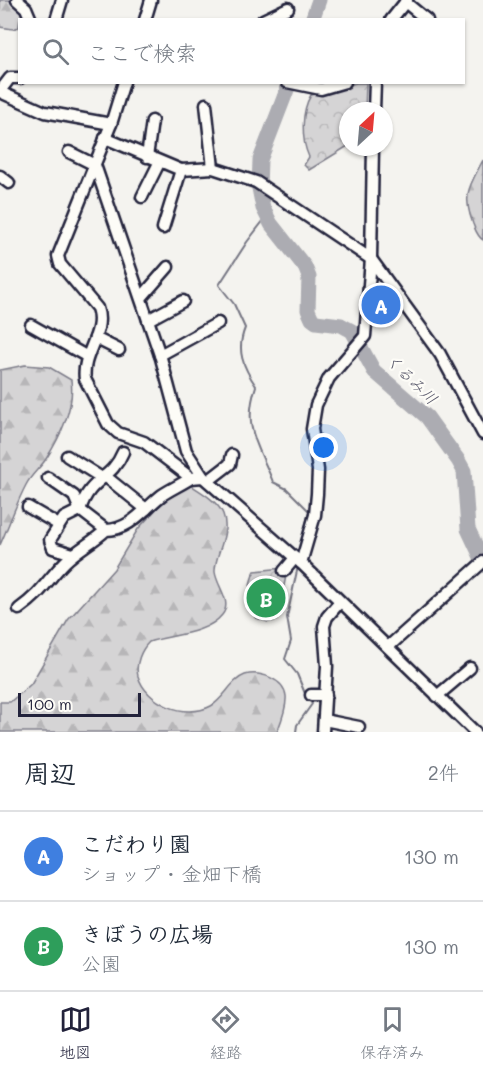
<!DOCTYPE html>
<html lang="ja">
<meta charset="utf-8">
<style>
:root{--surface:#fff;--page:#f2f2f3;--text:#1f2937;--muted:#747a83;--line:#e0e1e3;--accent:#22223b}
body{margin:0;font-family:Mali,"Klee One",sans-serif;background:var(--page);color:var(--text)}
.compass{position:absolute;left:339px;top:102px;width:54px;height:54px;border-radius:50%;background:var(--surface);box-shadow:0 2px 4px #0004;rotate:26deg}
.scale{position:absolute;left:18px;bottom:15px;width:123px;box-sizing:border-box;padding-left:6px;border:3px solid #22223b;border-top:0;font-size:16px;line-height:21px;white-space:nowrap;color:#22223b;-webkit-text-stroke:4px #fdfcf7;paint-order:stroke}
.you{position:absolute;left:324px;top:448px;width:21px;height:21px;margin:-15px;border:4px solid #fff;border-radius:50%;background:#1a73e8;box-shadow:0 0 0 9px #1a73e833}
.badge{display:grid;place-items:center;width:39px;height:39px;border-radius:50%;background:var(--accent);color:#fff;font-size:20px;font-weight:700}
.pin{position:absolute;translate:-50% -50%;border:3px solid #fff;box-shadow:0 2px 6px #0006}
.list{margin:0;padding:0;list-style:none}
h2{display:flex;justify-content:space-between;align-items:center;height:78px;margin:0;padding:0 24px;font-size:26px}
h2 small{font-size:20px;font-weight:400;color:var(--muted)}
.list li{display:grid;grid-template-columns:39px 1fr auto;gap:18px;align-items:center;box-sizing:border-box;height:90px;padding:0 24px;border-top:2px solid var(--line)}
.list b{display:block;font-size:22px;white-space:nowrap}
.list p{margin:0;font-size:20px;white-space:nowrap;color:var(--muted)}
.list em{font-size:20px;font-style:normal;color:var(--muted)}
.icon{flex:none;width:33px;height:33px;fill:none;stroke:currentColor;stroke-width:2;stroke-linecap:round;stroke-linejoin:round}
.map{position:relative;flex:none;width:483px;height:732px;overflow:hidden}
.search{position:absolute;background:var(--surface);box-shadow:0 2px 4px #0004;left:18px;right:18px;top:18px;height:66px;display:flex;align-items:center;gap:15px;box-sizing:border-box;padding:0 21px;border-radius:0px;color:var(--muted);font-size:22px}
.sheet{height:258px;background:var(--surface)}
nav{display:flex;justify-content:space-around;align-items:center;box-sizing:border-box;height:84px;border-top:2px solid var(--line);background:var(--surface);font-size:16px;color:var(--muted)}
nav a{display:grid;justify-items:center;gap:3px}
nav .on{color:var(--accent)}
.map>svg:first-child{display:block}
.forest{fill:url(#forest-firs);stroke:#7c7b88;stroke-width:1.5}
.park{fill:url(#park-crowns);stroke:#7c7b88;stroke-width:1.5}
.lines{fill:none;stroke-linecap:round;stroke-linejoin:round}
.stream{stroke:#757582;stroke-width:2}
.river{stroke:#acacb2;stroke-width:15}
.minor-casing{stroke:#22223b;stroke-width:15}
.minor{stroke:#fdfcf7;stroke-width:10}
.labels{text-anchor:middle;stroke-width:4.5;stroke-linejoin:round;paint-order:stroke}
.water-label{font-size:16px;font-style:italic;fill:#59596b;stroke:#fdfcf7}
</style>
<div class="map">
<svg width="483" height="732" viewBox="0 0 483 732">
<defs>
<pattern id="forest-firs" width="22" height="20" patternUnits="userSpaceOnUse" patternTransform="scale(1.5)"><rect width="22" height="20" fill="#d5d4d5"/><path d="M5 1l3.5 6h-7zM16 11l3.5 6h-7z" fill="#b7b6b8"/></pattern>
<pattern id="park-crowns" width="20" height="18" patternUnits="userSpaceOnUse" patternTransform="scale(1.5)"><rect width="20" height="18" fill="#d5d4d5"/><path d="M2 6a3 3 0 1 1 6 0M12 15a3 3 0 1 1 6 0" fill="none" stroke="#b7b6b8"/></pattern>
</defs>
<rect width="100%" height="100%" fill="#f4f3ef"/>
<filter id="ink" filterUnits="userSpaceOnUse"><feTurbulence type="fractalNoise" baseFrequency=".0167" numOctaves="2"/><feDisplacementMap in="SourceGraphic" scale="12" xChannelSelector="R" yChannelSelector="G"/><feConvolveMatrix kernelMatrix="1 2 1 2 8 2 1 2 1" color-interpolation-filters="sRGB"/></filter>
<g filter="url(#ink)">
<g class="forest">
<path d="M0,0H16L26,19L20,20L19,27L13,29L0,27Z"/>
<path d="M483,160V240C477,236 476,231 473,224C462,194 469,187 483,160Z"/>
<path d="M25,365L49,367L71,380C75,407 60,437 46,459C40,468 31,475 26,485C16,504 9,525 0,545V370Z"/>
<path d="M192,486C203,493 218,502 223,514C231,535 214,555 215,572C217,587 233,602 222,615C207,634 170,635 149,642C141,650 135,664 138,676C146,703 185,720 211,706C224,699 231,680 245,675C260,671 284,679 286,696C287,708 281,722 277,732H0V702H10L31,684L68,620L114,569L138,529L161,504L183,487Z"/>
</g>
<g class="park">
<path d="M356,83H366L365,111H348V146L309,170L304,165L309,157C301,140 301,111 311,95Z"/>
<path d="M283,568L287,571L277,620L268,622L256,618C249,605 247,584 255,571Z"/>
</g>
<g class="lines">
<g class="stream">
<path d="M267,216L247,242L219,285L234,304L245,328C236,350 243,367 256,386C242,428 258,444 273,482L287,489L309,511L303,537"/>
<path d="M296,732L297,725L312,704L306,696L297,674L285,659L291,641L287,617L298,566"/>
</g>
<g class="river">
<path d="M312,20L319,0"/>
<path d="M290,82L260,160L259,188L263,208L271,224L305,267L309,277L308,310L312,319L316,322L341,325L352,331L374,371L427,417L458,460L464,471L468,529L483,561"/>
</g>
<g class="minor-casing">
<g id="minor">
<path d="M17,0L26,8L31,20"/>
<path d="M405,2L427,20"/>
<path d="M56,20L62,0"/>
<path d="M145,20L151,0"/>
<path d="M263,20L288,8"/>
<path d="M391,20L407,0"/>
<path d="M124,82L111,124L58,256L60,264L97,308C106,333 81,354 85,379L108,424L118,433L144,442L191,478L203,477"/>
<path d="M287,82L321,89L345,82"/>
<path d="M0,91L10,78H20"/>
<path d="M0,92L45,112L111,124"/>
<path d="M206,104L213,168L256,182L371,259L373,147"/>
<path d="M374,111L375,82"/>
<path d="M105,138L181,170L213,168"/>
<path d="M69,152L95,165L161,358L186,451L203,477L301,563L475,732"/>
<path d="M147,157L152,121"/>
<path d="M0,176L9,183"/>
<path d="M142,197L159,163"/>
<path d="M163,228L181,170"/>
<path d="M371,259L440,354L483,434"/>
<path d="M141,298L168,267"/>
<path d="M148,320L183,301"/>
<path d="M31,325L86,356"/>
<path d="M95,338L119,350"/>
<path d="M160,355L218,323"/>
<path d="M67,456L102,478"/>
<path d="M105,476L146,509"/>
<path d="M48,478L74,496L80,510"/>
<path d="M208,481L230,464L232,455"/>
<path d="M28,507L59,525"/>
<path d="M80,510C90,477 111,481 123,452"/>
<path d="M73,554L53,548L50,540L64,518L80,510L106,530"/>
<path d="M301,563L315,515L317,494L318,470L312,429L316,405L329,378L365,336L371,259"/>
<path d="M284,571L295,558"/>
<path d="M19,609C43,592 46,581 65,562C77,550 93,542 106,530C130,530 144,509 162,495C171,489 182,484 191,478"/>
<path d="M388,647L483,562"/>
<path d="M311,695H326"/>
<path d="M437,696L470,668"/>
<path d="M324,720L359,727"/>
<path d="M323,732L327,666L324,626L327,617L340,602"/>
</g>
</g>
<use href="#minor" class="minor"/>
</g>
</g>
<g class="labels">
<g class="water-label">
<text transform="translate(412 379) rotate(44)" y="6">くるみ川</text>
</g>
</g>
</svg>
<svg class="compass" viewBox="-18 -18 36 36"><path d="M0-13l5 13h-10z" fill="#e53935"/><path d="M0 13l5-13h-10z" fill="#747a83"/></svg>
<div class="scale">100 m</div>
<div class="you"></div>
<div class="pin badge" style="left:381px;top:305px;background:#3f7fe0">A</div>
<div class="pin badge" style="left:266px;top:598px;background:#2e9e5b">B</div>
<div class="search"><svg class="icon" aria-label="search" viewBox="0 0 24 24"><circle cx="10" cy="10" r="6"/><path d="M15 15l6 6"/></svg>ここで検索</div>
</div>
<section class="sheet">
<h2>周辺<small>2件</small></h2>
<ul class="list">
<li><span class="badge" style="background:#3f7fe0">A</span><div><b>こだわり園</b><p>ショップ · 金畑下橋</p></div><em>130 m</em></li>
<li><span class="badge" style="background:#2e9e5b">B</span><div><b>きぼうの広場</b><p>公園</p></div><em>130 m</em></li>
</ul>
</section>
<nav>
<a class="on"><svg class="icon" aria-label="map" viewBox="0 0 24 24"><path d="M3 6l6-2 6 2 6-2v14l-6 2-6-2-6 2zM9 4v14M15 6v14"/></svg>地図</a>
<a><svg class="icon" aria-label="directions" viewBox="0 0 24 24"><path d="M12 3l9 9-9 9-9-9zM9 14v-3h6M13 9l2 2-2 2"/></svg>経路</a>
<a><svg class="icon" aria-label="saved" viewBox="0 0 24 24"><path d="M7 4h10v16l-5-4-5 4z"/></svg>保存済み</a>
</nav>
